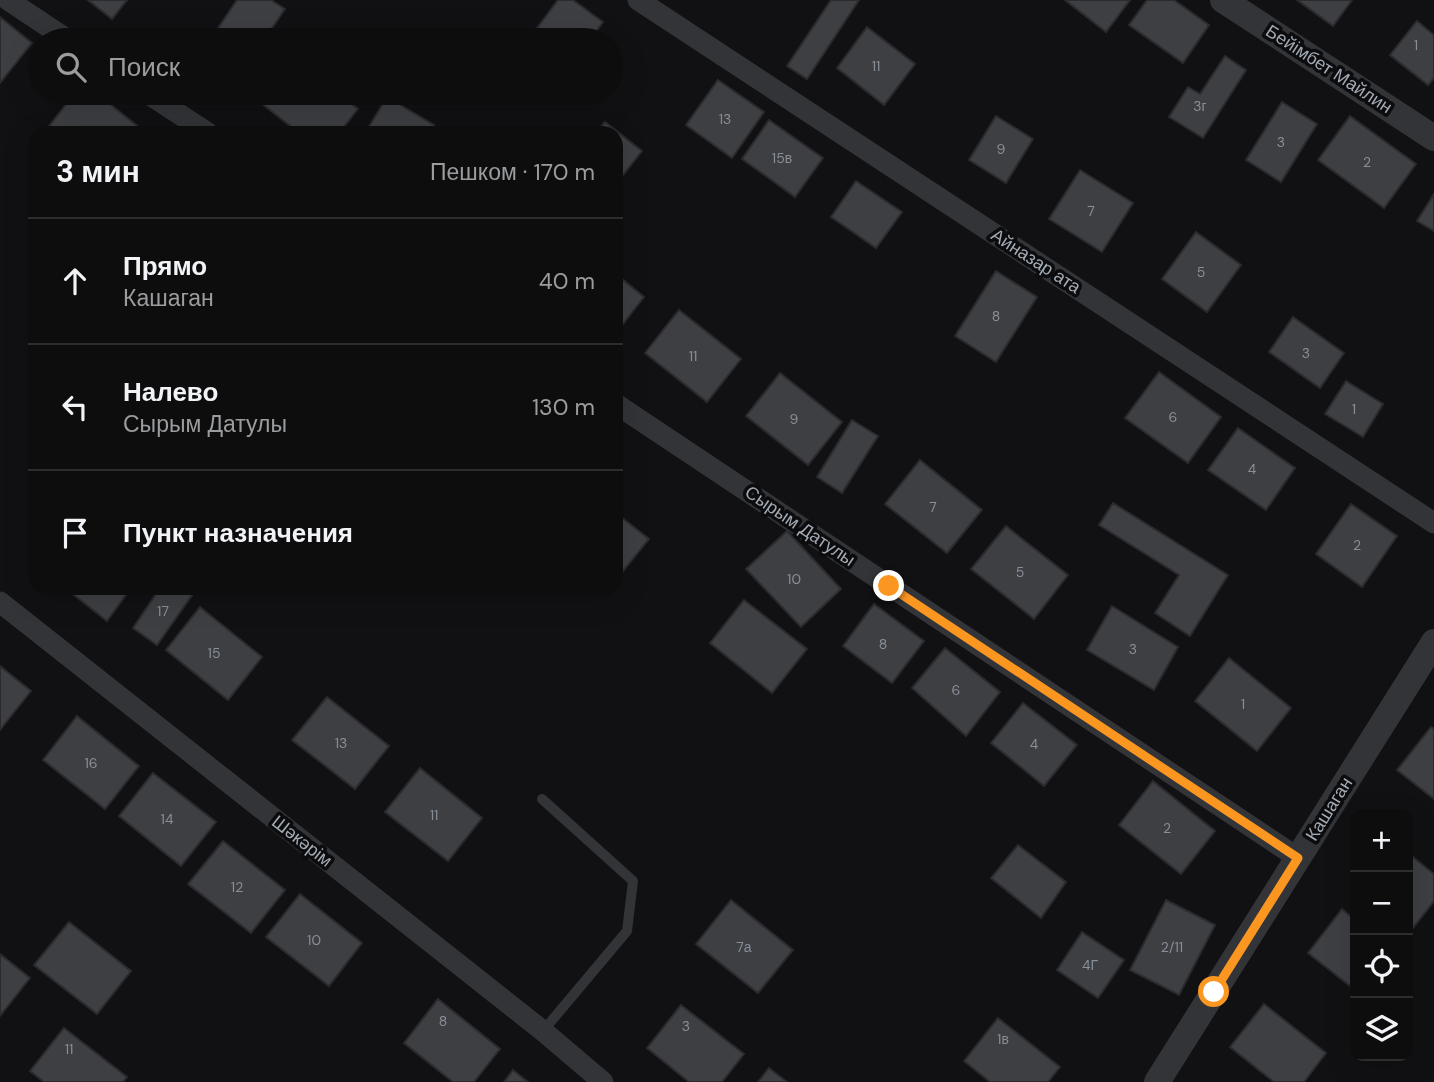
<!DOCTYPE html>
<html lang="ru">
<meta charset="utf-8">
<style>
:root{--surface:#0d0d0e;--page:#161617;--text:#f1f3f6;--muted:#9a9c9e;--line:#2d2d2e}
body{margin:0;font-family:"DM Sans",sans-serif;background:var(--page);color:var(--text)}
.controls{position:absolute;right:21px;bottom:21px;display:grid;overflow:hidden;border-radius:14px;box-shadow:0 7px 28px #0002}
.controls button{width:63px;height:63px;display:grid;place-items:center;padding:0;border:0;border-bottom:2px solid var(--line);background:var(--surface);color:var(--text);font:35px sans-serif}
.stop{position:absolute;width:21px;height:21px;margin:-16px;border:5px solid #fb9621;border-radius:50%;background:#fff}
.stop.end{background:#fb9621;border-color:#fff;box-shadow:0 2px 7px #0008}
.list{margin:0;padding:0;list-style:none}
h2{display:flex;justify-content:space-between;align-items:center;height:91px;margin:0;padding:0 28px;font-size:30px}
h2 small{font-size:23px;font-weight:400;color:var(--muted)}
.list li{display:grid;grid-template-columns:46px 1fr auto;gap:21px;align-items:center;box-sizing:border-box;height:126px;padding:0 28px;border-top:2px solid var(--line)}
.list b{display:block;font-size:26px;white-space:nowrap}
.list p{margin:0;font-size:23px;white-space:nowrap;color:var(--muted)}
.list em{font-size:23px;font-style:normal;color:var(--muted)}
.icon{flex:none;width:38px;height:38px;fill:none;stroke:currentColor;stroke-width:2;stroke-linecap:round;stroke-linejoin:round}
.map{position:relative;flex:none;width:1434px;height:1082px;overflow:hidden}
.search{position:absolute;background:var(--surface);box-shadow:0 7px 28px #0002;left:28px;top:28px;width:595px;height:77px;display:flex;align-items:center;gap:18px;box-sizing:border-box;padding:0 24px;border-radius:38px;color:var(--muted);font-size:26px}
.panel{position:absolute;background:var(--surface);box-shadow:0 7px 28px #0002;left:28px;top:126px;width:595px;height:469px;border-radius:21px}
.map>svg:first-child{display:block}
.building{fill:#3d3f43;stroke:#2b2b2f;stroke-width:2}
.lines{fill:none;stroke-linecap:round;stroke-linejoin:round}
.service{stroke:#323438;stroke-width:10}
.minor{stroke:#323438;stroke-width:21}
.tertiary{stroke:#323438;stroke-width:26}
.route{stroke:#fb9621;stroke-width:9}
.labels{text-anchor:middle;stroke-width:7;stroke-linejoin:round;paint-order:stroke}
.number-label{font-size:14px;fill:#898f98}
.street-label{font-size:18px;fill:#a2aab4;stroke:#0c0c0e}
</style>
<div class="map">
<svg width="1434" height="1082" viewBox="0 0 1434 1082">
<rect width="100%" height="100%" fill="#111113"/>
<g class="building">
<path d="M88,0H127L112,19Z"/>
<path d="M237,0H271L285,9L264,40H210Z"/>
<path d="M558,0H573L603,22L590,40H537L531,36Z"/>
<path d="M831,0H859L807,79L787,66Z"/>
<path d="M1065,0H1130L1106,32Z"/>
<path d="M1147,0H1174L1209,25L1183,63L1129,25Z"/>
<path d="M1297,0H1352L1333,26Z"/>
<path d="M0,17L32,43L0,83Z"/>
<path d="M1417,21L1434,35V78L1428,85L1390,55Z"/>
<path d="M867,27L915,64L884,105L837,68Z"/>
<path d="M1225,56L1246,70L1203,138L1169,117L1188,87L1200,94Z"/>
<path d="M718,80L764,112L732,158L686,125Z"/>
<path d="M75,93H96L145,132L58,133L49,126Z"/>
<path d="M269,93H338L358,109L339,133H299L261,103Z"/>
<path d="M387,97L434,125L430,133H365Z"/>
<path d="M1282,102L1317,124L1281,182L1246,160Z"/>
<path d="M996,116L1033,139L1006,183L969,160Z"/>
<path d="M1350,116L1416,164L1384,208L1318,160Z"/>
<path d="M769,120L823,158L795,197L742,159Z"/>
<path d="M605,122L642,151L616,184V133H596Z"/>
<path d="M1080,170L1133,203L1102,252L1049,219Z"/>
<path d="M856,181L902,212L876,248L831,217Z"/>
<path d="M1434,194V231L1417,221Z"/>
<path d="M1196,232L1241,265L1207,312L1162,279Z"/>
<path d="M996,271L1037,297L996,362L955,336Z"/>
<path d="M616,274L644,297L616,333Z"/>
<path d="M679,310L741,359L707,402L645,353Z"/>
<path d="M1293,317L1344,353L1320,388L1269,352Z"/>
<path d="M1159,372L1221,417L1188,463L1125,418Z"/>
<path d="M780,373L842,422L808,465L746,416Z"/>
<path d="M1346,381L1383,404L1363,437L1325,414Z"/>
<path d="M852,420L878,436L842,493L817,477Z"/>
<path d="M1238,428L1295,468L1266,510L1208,470Z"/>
<path d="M920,460L982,510L947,553L885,504Z"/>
<path d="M1113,503L1228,575L1190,636L1155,613L1179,575L1099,525Z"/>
<path d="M1351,504L1397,536L1362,587L1316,554Z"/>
<path d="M616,513L649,539L616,580Z"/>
<path d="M1006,526L1068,575L1034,619L971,569Z"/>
<path d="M787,531L841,589L801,627L746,569Z"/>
<path d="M65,588H131L107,621Z"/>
<path d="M160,588H185L193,594L157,645L133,628Z"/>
<path d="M744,600L807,649L772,693L710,643Z"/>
<path d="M874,604L924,641L892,683L843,646Z"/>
<path d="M1112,606L1178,647L1154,690L1087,650Z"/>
<path d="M200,607L262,657L228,700L166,650Z"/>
<path d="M945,648L1000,692L966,736L912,688Z"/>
<path d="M1229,658L1291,708L1257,751L1195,701Z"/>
<path d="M0,666L31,691L0,730Z"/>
<path d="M327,697L389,746L355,789L292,740Z"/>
<path d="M1023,703L1077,745L1044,786L991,743Z"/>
<path d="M77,716L139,766L105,809L43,760Z"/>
<path d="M1431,727L1434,729V799L1397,770Z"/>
<path d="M420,768L482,818L448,861L385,812Z"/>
<path d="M153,773L216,822L181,866L119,816Z"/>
<path d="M1153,781L1215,831L1181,874L1119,825Z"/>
<path d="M223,841L285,890L251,933L188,884Z"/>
<path d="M1018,845L1066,882L1041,918L991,878Z"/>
<path d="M1408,853L1434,874V901L1413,928L1408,924Z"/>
<path d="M300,894L362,943L329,986L266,937Z"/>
<path d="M731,900L793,950L758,993L696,944Z"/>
<path d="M1166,900L1215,925L1179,995L1130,970Z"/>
<path d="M1342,909L1355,920V990L1308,953Z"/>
<path d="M69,922L131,971L97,1014L34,965Z"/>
<path d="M1082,932L1124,960L1098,998L1057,970Z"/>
<path d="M0,954L30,978L0,1016Z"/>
<path d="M438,999L500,1049L474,1082H453L404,1043Z"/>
<path d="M1264,1004L1326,1053L1304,1082H1274L1230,1047Z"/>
<path d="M681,1005L744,1054L722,1082H689L647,1048Z"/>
<path d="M998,1018L1060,1067L1048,1082H990L964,1061Z"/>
<path d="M64,1028L127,1077L123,1082H44L30,1071Z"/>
<path d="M769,1068L787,1082H758Z"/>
<path d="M513,1070L528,1082H504Z"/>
</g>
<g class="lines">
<path class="service" d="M542,799L633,881L627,931L543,1031"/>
<g class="minor">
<path d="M8,0L68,40"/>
<path d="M638,0L1434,523"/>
<path d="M147,93L208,133"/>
<path d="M616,404L1298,858"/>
<path d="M0,602L543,1031L603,1082"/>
</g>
<g class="tertiary">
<path d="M1223,0L1434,138"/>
<path d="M1157,1082L1434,642"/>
</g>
</g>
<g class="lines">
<path class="route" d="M889,586L1298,858L1214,992"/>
</g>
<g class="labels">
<g class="number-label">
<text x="1416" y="50">1</text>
<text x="876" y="71">11</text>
<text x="1200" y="111">3г</text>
<text x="725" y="124">13</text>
<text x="1281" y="147">3</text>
<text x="1001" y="154">9</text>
<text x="782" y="163">15в</text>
<text x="1367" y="167">2</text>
<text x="1091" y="216">7</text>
<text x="1201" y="277">5</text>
<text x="996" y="321">8</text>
<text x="1306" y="358">3</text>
<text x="693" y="361">11</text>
<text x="1354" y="414">1</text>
<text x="1173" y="422">6</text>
<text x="794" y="424">9</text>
<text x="1252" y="474">4</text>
<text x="933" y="512">7</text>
<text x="1357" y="550">2</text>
<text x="1020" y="577">5</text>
<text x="794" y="584">10</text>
<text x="163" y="616">17</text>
<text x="883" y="649">8</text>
<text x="1133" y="654">3</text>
<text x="214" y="658">15</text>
<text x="956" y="695">6</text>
<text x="1243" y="709">1</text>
<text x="341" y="748">13</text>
<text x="1034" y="749">4</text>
<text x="91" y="768">16</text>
<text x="434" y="820">11</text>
<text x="167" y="824">14</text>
<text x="1167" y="833">2</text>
<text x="237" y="892">12</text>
<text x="314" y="945">10</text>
<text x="744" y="952">7а</text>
<text x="1172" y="952">2/11</text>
<text x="1090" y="970">4Г</text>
<text x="443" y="1026">8</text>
<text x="686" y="1031">3</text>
<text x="1003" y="1044">1в</text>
<text x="69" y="1054">11</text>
</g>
<g class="street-label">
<text transform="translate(1329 69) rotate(33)" y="6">Бейімбет Майлин</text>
<text transform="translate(1036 261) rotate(33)" y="6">Айназар ата</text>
<text transform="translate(800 526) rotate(34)" y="6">Сырым Датулы</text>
<text transform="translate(1329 809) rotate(-58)" y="6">Кашаган</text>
<text transform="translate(302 841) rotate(38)" y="6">Шәкәрім</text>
</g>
</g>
</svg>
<div class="controls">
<button>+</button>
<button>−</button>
<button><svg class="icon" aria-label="locate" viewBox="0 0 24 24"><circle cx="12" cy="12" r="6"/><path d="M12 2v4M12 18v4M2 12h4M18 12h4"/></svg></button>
<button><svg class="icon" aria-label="layers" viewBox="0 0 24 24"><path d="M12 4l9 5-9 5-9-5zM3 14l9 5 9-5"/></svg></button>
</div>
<div class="stop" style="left:1214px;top:992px"></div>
<div class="stop end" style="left:889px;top:586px"></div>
<div class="search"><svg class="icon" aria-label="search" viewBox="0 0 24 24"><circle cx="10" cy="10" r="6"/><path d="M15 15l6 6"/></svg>Поиск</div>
<section class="panel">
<h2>3 мин<small>Пешком · 170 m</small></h2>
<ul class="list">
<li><svg class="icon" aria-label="ahead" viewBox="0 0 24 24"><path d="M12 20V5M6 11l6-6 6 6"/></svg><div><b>Прямо</b><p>Кашаган</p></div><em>40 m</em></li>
<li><svg class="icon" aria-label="left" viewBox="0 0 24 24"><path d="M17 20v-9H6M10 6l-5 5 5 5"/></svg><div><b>Налево</b><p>Сырым Датулы</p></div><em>130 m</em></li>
<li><svg class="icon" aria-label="arrive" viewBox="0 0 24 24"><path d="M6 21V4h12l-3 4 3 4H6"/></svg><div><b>Пункт назначения</b></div></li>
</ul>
</section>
</div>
